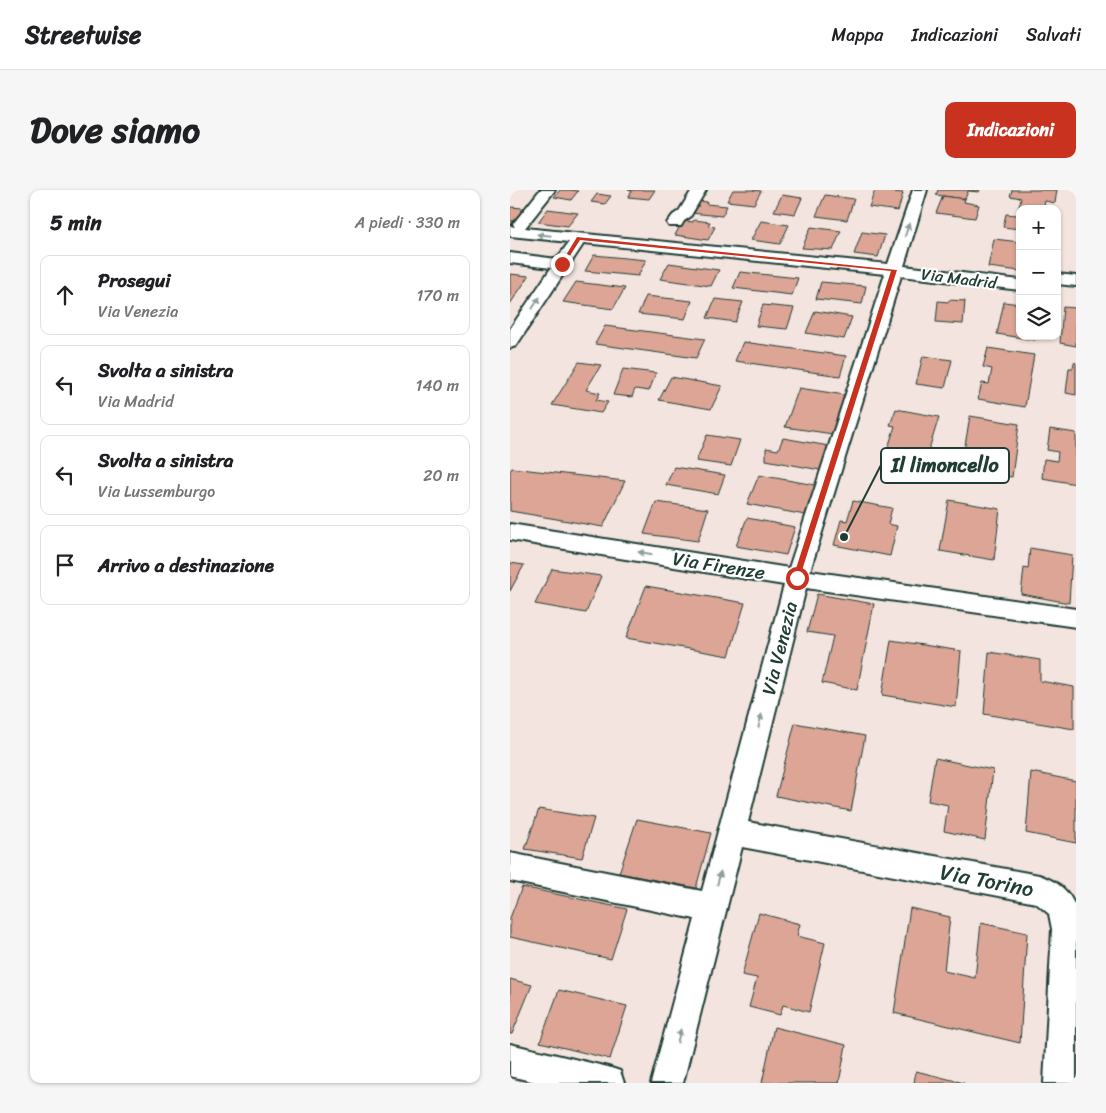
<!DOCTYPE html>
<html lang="it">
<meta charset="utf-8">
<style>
:root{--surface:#fff;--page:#f6f6f6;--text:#202124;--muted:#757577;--line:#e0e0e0;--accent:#c8321e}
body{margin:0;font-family:Sriracha,sans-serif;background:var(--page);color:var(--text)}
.controls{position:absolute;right:15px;top:15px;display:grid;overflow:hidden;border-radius:10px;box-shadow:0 1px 4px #0004}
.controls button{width:45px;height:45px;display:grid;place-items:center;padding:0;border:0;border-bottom:1px solid var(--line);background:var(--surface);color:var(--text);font:25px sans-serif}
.stop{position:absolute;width:15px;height:15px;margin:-11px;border:4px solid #c8321e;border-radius:50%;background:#fff}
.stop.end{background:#c8321e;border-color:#fff;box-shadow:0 1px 5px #0008}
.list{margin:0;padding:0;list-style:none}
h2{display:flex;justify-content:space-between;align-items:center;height:65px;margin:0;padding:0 20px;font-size:21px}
h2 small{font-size:16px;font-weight:400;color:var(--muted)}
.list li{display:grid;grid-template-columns:32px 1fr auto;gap:15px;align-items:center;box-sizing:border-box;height:80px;margin:0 10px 10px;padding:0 10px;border:1px solid var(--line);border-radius:10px}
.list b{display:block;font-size:19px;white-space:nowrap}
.list p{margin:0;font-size:16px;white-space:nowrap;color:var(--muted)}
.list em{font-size:16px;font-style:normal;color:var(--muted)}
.icon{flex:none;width:28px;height:28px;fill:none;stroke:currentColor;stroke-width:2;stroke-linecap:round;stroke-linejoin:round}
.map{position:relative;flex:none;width:566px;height:893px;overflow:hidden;border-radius:10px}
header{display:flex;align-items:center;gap:30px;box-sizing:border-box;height:70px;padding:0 25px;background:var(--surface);border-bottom:1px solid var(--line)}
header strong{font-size:24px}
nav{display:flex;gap:28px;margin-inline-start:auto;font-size:18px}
.intro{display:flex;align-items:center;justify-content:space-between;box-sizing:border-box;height:120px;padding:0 30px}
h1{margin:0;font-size:35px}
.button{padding:12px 22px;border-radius:10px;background:var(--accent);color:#fff;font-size:18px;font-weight:700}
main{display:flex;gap:30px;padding:0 30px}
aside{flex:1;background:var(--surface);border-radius:10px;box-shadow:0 1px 4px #0004}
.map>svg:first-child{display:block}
.building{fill:#dca595;stroke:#1f3d34}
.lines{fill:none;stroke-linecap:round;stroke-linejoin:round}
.minor-casing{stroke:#1f3d34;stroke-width:4}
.minor{fill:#fff;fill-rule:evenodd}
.oneway{fill:#8f9e9a}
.route{fill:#c8321e}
.labels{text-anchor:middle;stroke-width:4;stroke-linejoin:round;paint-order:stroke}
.far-street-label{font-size:16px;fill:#1f3d34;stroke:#fff}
.street-label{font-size:19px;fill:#1f3d34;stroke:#fff}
.near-street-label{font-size:22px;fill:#1f3d34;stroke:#fff}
.leader{fill:none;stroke:#1f3d34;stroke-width:2}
.callout-dot{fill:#1f3d34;stroke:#fff;stroke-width:2}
.callout{fill:#fff;stroke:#1f3d34;stroke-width:2}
.callout-label{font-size:20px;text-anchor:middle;font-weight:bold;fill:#1f3d34}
</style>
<header>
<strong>Streetwise</strong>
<nav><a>Mappa</a><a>Indicazioni</a><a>Salvati</a></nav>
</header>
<div class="intro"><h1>Dove siamo</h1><a class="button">Indicazioni</a></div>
<main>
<aside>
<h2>5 min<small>A piedi · 330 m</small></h2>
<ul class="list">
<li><svg class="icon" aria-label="ahead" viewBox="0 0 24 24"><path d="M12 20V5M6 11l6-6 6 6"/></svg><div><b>Prosegui</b><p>Via Venezia</p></div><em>170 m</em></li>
<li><svg class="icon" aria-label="left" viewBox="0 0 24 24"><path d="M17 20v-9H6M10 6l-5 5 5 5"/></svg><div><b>Svolta a sinistra</b><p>Via Madrid</p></div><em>140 m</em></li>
<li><svg class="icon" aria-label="left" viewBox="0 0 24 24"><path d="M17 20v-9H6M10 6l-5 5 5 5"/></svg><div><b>Svolta a sinistra</b><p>Via Lussemburgo</p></div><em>20 m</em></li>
<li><svg class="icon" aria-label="arrive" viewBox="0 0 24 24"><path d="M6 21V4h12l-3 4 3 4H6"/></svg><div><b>Arrivo a destinazione</b></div></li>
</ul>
</aside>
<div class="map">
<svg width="566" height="893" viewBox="0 0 566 893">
<rect width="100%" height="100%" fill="#f4e4df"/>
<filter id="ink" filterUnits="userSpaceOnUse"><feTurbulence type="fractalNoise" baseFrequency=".02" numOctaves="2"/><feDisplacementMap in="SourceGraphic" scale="10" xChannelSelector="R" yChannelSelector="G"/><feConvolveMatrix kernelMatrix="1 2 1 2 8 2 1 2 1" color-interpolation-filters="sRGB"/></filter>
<g filter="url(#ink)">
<g class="building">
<path d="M50,0H59L68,1L61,10L44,7Z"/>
<path d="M118,0H145L139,9L118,7L122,1Z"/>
<path d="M223,0H242L251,1L244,14L217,11Z"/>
<path d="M365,0H381V2L393,3L388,21L359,17Z"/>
<path d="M428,0H470L469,2L458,1L455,9L426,5Z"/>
<path d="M502,0H547L545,13L535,11L533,19H510V39L493,37L496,24L507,25L511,8L500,6Z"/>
<path d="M87,4L101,6L95,14L81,12Z"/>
<path d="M272,5L292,8L285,24L264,21Z"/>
<path d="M315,5L344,9L337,30L306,26Z"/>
<path d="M433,6L455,9L454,12L469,15L465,28L426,23Z"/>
<path d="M188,11L197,12L196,14L217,16L212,26L180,23Z"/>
<path d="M0,17L14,18L4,31H0Z"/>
<path d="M38,19L68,23L58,36L28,32Z"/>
<path d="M184,30L200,32L198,36L205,37L198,50L165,45L173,31L183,32Z"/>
<path d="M251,31L279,35L270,54L241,50Z"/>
<path d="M301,37L331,41L323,60L292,58Z"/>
<path d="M352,42L375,45L368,67L344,64Z"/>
<path d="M484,49L510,52V81L478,77Z"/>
<path d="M84,65L136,70L128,86L75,81Z"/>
<path d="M159,73L209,80L201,96L150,89Z"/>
<path d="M230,82L288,88L282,105L223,98Z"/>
<path d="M0,84L19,86L0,114Z"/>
<path d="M66,92L115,98L103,119L53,112Z"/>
<path d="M311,92L356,96L352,114L306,109Z"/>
<path d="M136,106L182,111L175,129L128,124Z"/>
<path d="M205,109L233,112L225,132L197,128Z"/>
<path d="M439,110L455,111L453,134L426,132L428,111L439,112Z"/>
<path d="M494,112L510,114V146H525V150L487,144Z"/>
<path d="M253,115L284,118L277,139L246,136Z"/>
<path d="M553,117L566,118V156L550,153Z"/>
<path d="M305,121L342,127L334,149L296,143Z"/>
<path d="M95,136L195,149L186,168L85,154Z"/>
<path d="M233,152L336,166L330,186L225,171Z"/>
<path d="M478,158L524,165L515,217L468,209L472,193L479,194L482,179L473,177Z"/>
<path d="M413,166L442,170L435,198L406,194Z"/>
<path d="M69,172L91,175L76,200L90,203L86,210L98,212L91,223L42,215Z"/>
<path d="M564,172L566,173V205L556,203L559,178H563Z"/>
<path d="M113,179L146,183L139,201L125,199L122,207L103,205Z"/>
<path d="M161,187L212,196L201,219L149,210Z"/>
<path d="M289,198L335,205L323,244L275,237Z"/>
<path d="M386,219L429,227L415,272L376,264L385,236L380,235Z"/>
<path d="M460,226L509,234L502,287L451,279Z"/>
<path d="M540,239L566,243V294L532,288L534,269L547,271L548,262L537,260Z"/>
<path d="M197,245L230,250L221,276L186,271Z"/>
<path d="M273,248L319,256L310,280L256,270V258L268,260Z"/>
<path d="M164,277L215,285L208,304L156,295Z"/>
<path d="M2,278L115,291L93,337L0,321V281Z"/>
<path d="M249,285L305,295L295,325L237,314Z"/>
<path d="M439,310L490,319L484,370L430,361Z"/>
<path d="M343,311L382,318L378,334L387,336L380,366L324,355L331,330L337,331Z"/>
<path d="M146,312L198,319L188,351L134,344Z"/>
<path d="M237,328L285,337L276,365L226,356Z"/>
<path d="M520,358L562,365L559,413L511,404L514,378L518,379Z"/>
<path d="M0,373L14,375L0,401Z"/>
<path d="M42,379L91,386L76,423L25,414Z"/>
<path d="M136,396L235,413L219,466L116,448Z"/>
<path d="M307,404L364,414L347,500L312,493L323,446L297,442Z"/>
<path d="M381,450L451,461L446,517L372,505Z"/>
<path d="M479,462L530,470V491L564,497V539L474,524Z"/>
<path d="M285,533L355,546L341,621L266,606Z"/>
<path d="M425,568L483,580L475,650L434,641L438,615L418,611Z"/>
<path d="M521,582L566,591V653L516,643Z"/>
<path d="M29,619L84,628L72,668L15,659Z"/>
<path d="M127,629L201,643L186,698L109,683Z"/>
<path d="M12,697L117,719L101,769L0,747V728Z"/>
<path d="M400,718L440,727L434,781L465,788L471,733L517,743L510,853L384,823Z"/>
<path d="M249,723L290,734L287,746L315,753L299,822L273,815L270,825L239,817L247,788L232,785Z"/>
<path d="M0,789L22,795L2,844H0Z"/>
<path d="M49,800L117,816L100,869L30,852Z"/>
<path d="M264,837L336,855L329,893H252Z"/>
<path d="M406,881L454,893H404Z"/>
</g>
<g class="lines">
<g class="minor-casing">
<g id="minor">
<path d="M30,0H45L15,38L378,74L403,0H417L394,76L510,90V100L391,86L300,381L566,419V437L296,398L238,632L529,685C548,692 558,699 566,718V893H534L542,739L539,724L526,713L232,657L173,893H141L185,729L0,691V663L192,701L274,395L0,350V334L279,378L375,84L74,53L6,156L0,158V139L41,78L0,73V63L47,69L59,52L0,46V36L5,37L3,34Z"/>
<path d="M182,0H196L180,27L174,31L171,36H159L157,33L163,25L169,21Z"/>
<path d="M547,84L566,86V96L547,94Z"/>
<path d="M0,854L98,877L110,881L114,893H29L0,886Z"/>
</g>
</g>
<use href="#minor" class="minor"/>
</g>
<defs><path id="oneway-solid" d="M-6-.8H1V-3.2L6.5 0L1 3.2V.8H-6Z" transform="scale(1.25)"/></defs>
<g class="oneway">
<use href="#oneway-solid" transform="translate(397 40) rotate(-72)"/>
<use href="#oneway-solid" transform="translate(34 45) rotate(-174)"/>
<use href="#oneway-solid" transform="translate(26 113) rotate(-57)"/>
<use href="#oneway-solid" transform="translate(135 363) rotate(-171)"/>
<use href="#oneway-solid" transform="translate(250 531) rotate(-76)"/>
<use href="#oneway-solid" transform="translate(209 688) rotate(-76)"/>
<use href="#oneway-solid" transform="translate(169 846) rotate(-76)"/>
</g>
</g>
<path class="route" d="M67,47L387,80L289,390L287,391L283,388L381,81L70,50L54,75H50Z"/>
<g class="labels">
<g class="far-street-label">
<text transform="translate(449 88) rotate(7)" y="6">Via Madrid</text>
</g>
<g class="street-label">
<text transform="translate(209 375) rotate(9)" y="7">Via Firenze</text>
<text transform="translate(269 458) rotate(-76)" y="7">Via Venezia</text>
</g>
<g class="near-street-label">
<text transform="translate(477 690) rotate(11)" y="8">Via Torino</text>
</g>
</g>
<path class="leader" d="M334 347L371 275"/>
<circle class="callout-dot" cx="334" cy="347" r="5"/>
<rect class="callout" x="371" y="258" width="128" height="35" rx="5"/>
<g class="callout-label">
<text x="435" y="282">Il limoncello</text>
</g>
</svg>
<div class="controls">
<button>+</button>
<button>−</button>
<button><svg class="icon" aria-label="layers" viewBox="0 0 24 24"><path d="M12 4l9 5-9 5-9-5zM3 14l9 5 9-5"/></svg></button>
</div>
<div class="stop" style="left:287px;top:388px"></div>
<div class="stop end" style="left:52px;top:74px"></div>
</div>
</main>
